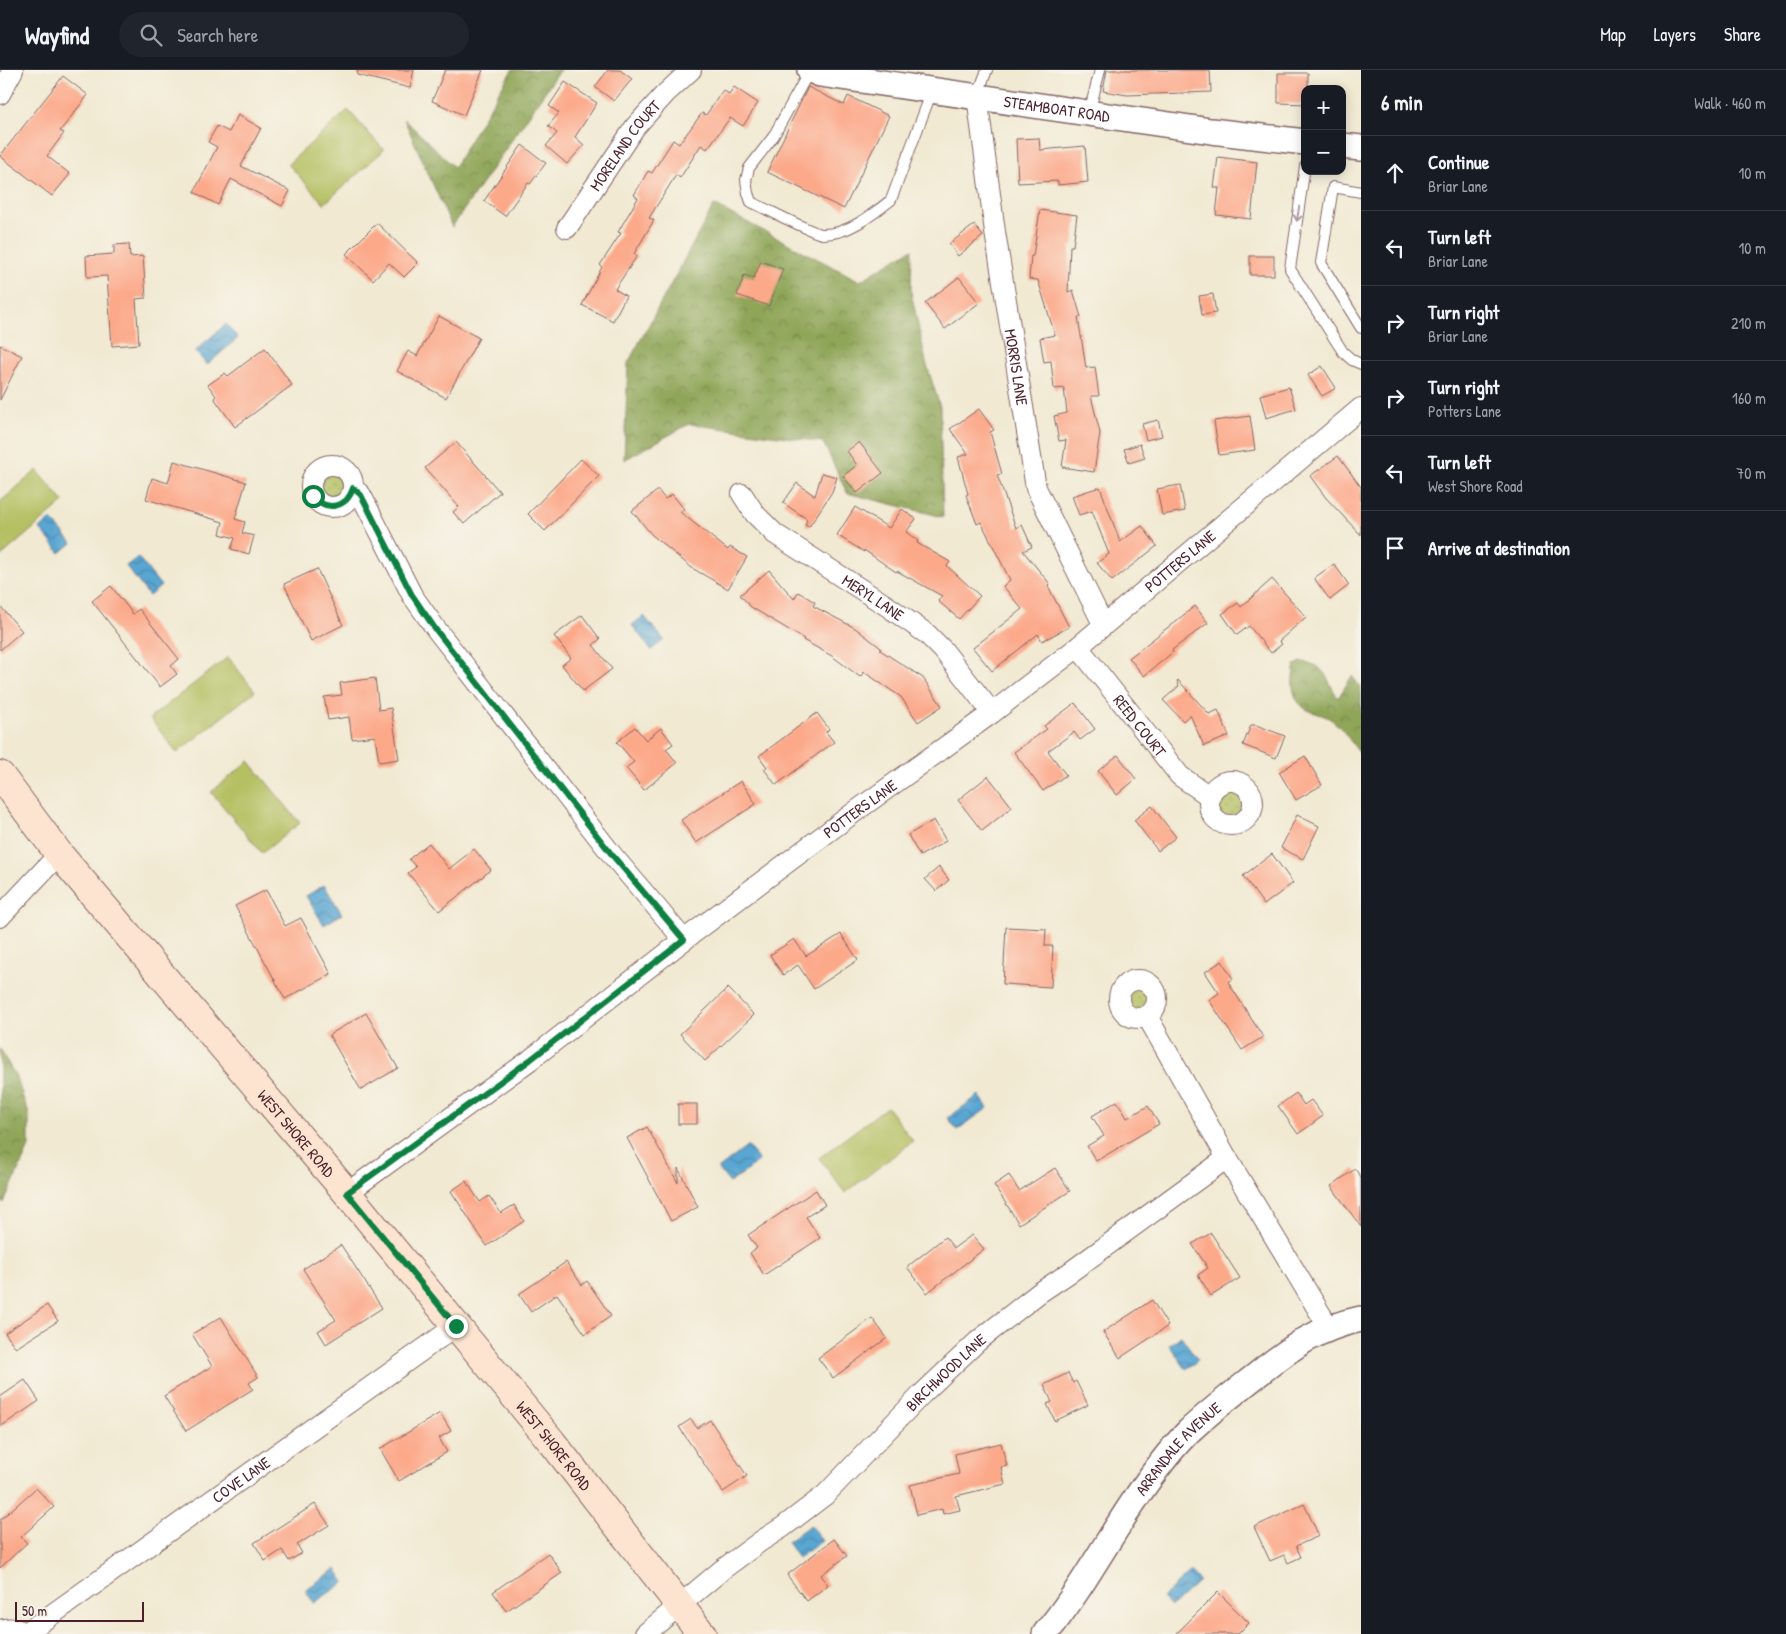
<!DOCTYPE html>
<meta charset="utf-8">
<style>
:root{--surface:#171b24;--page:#20242c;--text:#f1f3f6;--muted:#9ea1a6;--line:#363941}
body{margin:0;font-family:"Patrick Hand",sans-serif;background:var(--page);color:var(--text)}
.controls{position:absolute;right:15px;top:15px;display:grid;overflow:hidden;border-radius:10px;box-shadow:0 2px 12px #0003}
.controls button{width:45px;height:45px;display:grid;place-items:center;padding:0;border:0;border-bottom:1px solid var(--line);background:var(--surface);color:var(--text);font:25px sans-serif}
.scale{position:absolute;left:15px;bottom:12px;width:129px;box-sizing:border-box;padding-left:5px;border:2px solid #4a1f2b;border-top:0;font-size:14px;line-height:18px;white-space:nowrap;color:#4a1f2b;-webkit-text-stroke:4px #f7f3e8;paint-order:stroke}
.stop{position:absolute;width:15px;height:15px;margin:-11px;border:4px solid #0b8043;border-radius:50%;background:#fff}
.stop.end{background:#0b8043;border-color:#fff;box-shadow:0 1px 5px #0008}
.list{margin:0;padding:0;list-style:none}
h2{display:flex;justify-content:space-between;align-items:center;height:65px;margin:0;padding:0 20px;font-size:21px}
h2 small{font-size:16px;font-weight:400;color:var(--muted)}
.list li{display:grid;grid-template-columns:32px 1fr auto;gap:15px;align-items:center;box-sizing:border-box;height:75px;padding:0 20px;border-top:1px solid var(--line)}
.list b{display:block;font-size:19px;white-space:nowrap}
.list p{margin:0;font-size:16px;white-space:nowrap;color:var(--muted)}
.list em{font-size:16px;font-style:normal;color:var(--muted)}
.icon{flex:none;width:28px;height:28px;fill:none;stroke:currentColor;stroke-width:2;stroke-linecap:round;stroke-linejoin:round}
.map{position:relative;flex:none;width:1361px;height:1564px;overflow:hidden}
header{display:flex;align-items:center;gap:30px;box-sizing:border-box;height:70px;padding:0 25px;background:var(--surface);border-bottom:1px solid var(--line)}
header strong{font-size:24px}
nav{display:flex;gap:28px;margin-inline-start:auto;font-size:18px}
.search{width:350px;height:45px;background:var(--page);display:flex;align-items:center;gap:12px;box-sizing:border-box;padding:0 18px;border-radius:28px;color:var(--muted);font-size:19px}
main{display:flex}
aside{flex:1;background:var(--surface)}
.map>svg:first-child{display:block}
.grass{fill:url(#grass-dots);stroke:#7f7046}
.forest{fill:url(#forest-crowns);stroke:#6c6242}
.garden{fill:#b4c062;stroke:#7f7046}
.water{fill:url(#water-waves);stroke:#51627e}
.building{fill:#fca98a}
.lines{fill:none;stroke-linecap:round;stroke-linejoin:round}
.service-casing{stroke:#846665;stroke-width:12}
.minor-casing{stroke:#846665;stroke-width:22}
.tertiary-casing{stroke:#846665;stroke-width:28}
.secondary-casing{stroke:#846665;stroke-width:30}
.service{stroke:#fff;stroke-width:10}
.minor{stroke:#fff;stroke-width:20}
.tertiary{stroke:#fff;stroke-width:25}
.secondary{stroke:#fde4d0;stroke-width:28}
.oneway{stroke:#ae9aa0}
.route{stroke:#0b8043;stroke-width:6}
.labels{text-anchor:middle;stroke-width:4;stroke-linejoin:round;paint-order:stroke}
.street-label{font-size:16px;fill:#4a1f2b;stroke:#f7f3e8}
</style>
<header>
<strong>Wayfind</strong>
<div class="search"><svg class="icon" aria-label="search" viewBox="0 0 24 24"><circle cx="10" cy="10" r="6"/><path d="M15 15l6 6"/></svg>Search here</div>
<nav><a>Map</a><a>Layers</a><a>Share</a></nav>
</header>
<main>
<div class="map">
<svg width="1361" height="1564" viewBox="0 0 1361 1564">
<defs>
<pattern id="grass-dots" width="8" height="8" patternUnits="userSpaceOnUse" patternTransform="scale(1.25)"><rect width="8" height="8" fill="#b4c062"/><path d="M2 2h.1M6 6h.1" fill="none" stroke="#949b51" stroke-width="1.8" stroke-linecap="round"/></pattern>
<pattern id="forest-crowns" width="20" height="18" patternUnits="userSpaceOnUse" patternTransform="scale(1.25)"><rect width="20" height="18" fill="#8fa658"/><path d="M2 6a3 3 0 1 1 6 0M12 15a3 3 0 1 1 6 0" fill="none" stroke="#778749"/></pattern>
<pattern id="water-waves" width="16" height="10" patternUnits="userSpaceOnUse" patternTransform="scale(1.25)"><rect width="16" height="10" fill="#58a6d2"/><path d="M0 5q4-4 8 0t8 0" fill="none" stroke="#4b87ab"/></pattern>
</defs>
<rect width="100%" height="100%" fill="#f7f3e8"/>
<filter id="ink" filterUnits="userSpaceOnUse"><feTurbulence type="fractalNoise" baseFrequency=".02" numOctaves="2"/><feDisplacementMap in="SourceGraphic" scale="10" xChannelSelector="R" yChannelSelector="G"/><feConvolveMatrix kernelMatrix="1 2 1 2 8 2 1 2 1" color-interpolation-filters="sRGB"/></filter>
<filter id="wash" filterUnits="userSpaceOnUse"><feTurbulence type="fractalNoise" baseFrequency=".0096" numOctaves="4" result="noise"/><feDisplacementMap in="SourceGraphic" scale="20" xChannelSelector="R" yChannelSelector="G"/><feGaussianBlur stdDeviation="1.12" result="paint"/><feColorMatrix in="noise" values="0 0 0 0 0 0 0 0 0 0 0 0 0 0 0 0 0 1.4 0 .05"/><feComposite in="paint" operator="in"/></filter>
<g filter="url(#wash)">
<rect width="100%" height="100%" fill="#f1e9d2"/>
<g class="grass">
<circle cx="332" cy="416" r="16"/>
<circle cx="1231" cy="733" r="16"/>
<circle cx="1138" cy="929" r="16"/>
</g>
<g class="forest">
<path d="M512,0H560L452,157L404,49L454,97Z"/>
<path d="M714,135L860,211L912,179L911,222L926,292L940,337L943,447L847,423L823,372L689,354L624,390L628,293Z"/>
<path d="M1301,592C1326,593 1327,611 1338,628L1352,606L1361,618V684C1351,674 1345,660 1333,651C1326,645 1316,644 1308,640C1291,632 1291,611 1295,595Z"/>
<path d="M0,979L16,1007L29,1044V1077L4,1133L0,1131Z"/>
</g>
<g class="garden">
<path d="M348,40L384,80L324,134L288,94Z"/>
<path d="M37,400L64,432L0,487V432Z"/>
<path d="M228,587L255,621L177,683L150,648Z"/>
<path d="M249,691L300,753L262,783L211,722Z"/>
<path d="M887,1037L913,1071L845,1123L819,1088Z"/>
</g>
<g class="water">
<path d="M226,254L238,268L207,295L195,281Z"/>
<path d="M51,449L72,473L60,483L40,459Z"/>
<path d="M138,487L161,516L149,526L126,496Z"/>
<path d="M644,546L664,570L651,580L632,555Z"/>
<path d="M324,815L342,844L324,855L306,826Z"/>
<path d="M979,1025L988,1038L957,1060L948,1048Z"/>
<path d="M748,1076L759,1091L730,1113L718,1099Z"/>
<path d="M1181,1266L1198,1290L1186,1299L1169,1275Z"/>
<path d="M810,1455L822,1471L798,1488L787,1472Z"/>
<path d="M336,1499L345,1512L314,1533L305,1520Z"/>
<path d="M1191,1502L1199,1511L1171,1537L1162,1528Z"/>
</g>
<g id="blocks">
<g class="building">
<path d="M358,0H414L410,18L357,5Z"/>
<path d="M445,0H483L464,45L432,31Z"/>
<path d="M608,0H620L632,9L614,31L595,17Z"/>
<path d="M1107,0H1210L1211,22L1127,25L1103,21Z"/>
<path d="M1278,3H1308V19H1305V34L1278,33Z"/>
<path d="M63,6L88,25L60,61L64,63L47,86L70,104L52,126L0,86Z"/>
<path d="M565,12L597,33L575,67L584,75L567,94L546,76L557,63L548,56L559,43L549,36Z"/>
<path d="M734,17L758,33L743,56L730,48L707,79L701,75L680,108L676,105L649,148L654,150L634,184L637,186L615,219L626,226L613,251L582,235L602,197L600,195L621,163L618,162L638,128L634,125L648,101L652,103L673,70L679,74L702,43L706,45L723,20L729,24Z"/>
<path d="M808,17L844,35L848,26L889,46L844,139L767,102Z"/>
<path d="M238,45L261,58L241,96L290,121L282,136L231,109L218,135L194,122L217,77L208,72L217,56L229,62Z"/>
<path d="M1039,68L1040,80L1085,76L1088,112L1058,115V111L1018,113L1016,69Z"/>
<path d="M522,75L546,93L530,114L528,113L505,146L484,131Z"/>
<path d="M1218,87L1257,92L1251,149L1216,145L1219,118H1214Z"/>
<path d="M1040,140L1077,145L1073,176H1070L1068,222L1073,220L1081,247H1078L1086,298L1095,297L1099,326H1091L1100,363L1094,402L1062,397L1066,370L1059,371L1054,346L1067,343L1064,318L1054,319L1051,291L1044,292L1040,268L1055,265L1038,210L1029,209L1031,186H1033Z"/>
<path d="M377,153L418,193L404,207L389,193L373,210L346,184Z"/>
<path d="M974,155L983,166L958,186L949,174Z"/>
<path d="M129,174L130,187L143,186L146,228L136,229L139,274L112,276L107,206L87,207L86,186L114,184V175Z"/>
<rect x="1250" y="186" width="24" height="19"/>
<path d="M761,191L783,199L769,236L737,225L744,205L754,208Z"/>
<path d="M959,207L979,233L945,259L925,233Z"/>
<path d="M1213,224L1216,243L1202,245L1199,226Z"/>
<path d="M439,246L479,268L446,328L397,301L408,281L417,286Z"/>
<path d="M0,275L22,286L0,330Z"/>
<path d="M265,278L292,315L235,357L214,328L216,326L208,315L225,303L228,306Z"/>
<path d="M1322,296L1336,318L1322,326L1308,305Z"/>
<path d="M1289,317L1296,339L1266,348L1260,325Z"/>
<path d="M979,339L994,360L990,362L1002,404L997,405L1016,458L1022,455L1032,477L1023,481L1050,514L1048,516L1069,557L1042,571L1038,564L992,601L973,578L1022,539L1003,516L1010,510L981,452L977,454L966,425L968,424L958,387L968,384L950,359Z"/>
<path d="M1250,346L1255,380L1219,385L1214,351Z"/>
<path d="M1158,350L1162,366L1146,370L1142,354Z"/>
<path d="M456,372L500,422L464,454L453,442L459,437L425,398Z"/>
<path d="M859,372L883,403L857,423L843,406L857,395L847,381Z"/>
<path d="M1140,374L1145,388L1129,393L1124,379Z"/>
<path d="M1338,386L1361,417V465L1326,428L1310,406Z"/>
<path d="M581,389L599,406L545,461L528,444Z"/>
<path d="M174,391L246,412L235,449L245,452L242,463L254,466L249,484L231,479L235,468L220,464L223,452L146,429L152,408L168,413Z"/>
<path d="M822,403L837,407L832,422L809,457L805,455L807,449L783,433L797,413L815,426Z"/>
<path d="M1180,415L1185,441L1162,445L1157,419Z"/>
<path d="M1100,417L1120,472L1142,456L1157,476L1112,511L1097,493L1109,484L1092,441L1079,445L1072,426Z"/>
<path d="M658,420L665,429L672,424L684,439L680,442L728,480L730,477L747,487L728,519L692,498L652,465L632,441Z"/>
<path d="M855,437L889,458L902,439L916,449L906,462L918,471L917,473L950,492L947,496L980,526L959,549L938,531L942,526L897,501L896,502L864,480V482L837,465Z"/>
<path d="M1334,494L1349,515L1330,530L1314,508Z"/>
<path d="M317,499L343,555L311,571L284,514Z"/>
<path d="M769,500L794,529L798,522L815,532L813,536L855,558L881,578L880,580L923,608L942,636L918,652L901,627L864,602L860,607L832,586L803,570L804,569L751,537L740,525Z"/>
<path d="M1272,509L1306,547L1279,571L1282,574L1271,583L1249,556L1237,565L1222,544L1238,533L1241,537Z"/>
<path d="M111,516L133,544L139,539L179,589L171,596L177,604L160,617L92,531Z"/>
<path d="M0,536L22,561L0,580Z"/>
<path d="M1195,536L1208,553L1172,580L1173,582L1144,606L1129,588Z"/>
<path d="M582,545L600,569L593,575L612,599L583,621L562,595L571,588L554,566Z"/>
<path d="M375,608L379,640L391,638L399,689L379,692L375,666L352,669L349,647L328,650L324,627L342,625L340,613Z"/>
<path d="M1178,610L1209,644L1218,640L1229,666L1204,676L1190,645L1183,651L1163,630L1179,616L1177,611Z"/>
<path d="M1075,633L1095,659L1080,670L1074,662L1048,681L1066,705L1043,721L1014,682L1047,659L1044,656Z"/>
<path d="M817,643L829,659L826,662L834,672L776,715L764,699L767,697L759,686Z"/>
<path d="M1251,655H1256L1285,666L1276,688L1243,675Z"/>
<path d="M635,657L646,670L661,658L673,674L666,679L677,693L644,720L626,698L634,692L617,672Z"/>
<path d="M1118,685L1136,709L1117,725L1098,701Z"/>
<path d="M1305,686L1322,715L1296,730L1279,702Z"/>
<path d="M988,706L1012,737L982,761L958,730Z"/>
<path d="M741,711L756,734L696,773L681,750Z"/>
<path d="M1152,736L1176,767L1158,781L1134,750Z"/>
<path d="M1297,745L1319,756L1303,789L1281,778Z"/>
<path d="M934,750L946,771L920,786L908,765Z"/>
<path d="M429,773L449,799L474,779L491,800L439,841L408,803L416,797L409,789Z"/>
<path d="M1272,784L1293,813L1264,835L1243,806Z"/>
<path d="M939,797L949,810L936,821L925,809Z"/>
<path d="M266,820L285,856L301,848L331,904L285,929L235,836Z"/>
<path d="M1006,857L1046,859L1045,876H1053L1051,917L1003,914Z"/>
<path d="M841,864L858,890L814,919L798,895L783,905L770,885L794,869L806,886Z"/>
<path d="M1222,891L1233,909L1228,912L1263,967L1242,980L1209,930L1219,923L1205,902Z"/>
<path d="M728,918L754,945L705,991L680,964Z"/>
<path d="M366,943L398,998L361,1020L329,965Z"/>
<path d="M1296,1023L1304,1035L1311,1030L1323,1046L1298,1064L1278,1036Z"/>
<path d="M1117,1031L1127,1048L1148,1036L1159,1054L1096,1091L1087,1076L1104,1066L1092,1046Z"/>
<rect x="678" y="1034" width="19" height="20"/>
<path d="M647,1057L678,1113V1098L698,1137L671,1151L627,1068Z"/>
<path d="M1055,1098L1070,1121L1019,1154L994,1115L1009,1105L1019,1121Z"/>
<path d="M1355,1099L1361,1107V1157L1331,1116Z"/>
<path d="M466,1111L480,1132L489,1126L501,1143L514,1135L524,1151L487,1176L451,1121Z"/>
<path d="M816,1120L825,1135L806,1147L820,1168L764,1205L750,1183L757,1178L748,1165Z"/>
<path d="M1211,1163L1240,1208L1211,1226L1198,1205L1208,1198L1192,1174Z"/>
<path d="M972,1165L984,1179L927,1223L907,1197L945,1167L954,1178Z"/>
<path d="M341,1175L382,1238L326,1274L318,1261L336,1250L303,1199Z"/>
<path d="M566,1192L582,1215L587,1211L611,1246L585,1264L557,1224L531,1242L519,1224Z"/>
<path d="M1152,1230L1168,1256L1120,1288L1103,1262Z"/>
<path d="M47,1235L58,1251L16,1278L5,1263Z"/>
<path d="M221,1247L258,1307L249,1313L253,1319L186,1361L164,1326L212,1296L192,1264Z"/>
<path d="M872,1248L887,1268L833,1308L818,1288Z"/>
<path d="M1068,1303L1073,1313L1076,1311L1088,1335L1055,1351L1047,1334L1052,1332L1044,1315Z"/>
<path d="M25,1310L39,1331L0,1357V1327Z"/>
<path d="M440,1343L451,1361L439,1368L447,1382L399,1411L380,1379Z"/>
<path d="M691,1349L697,1358L710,1350L747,1406L723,1422L679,1357Z"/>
<path d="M1001,1373L1007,1396L1001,1397L1005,1414L956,1426L960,1440L943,1444L942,1439L917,1445L910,1415L959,1404L955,1384Z"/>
<path d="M36,1418L54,1437L21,1467L27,1473L0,1498V1450Z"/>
<path d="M315,1434L329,1455L297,1475L302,1483L289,1491L282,1480L265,1491L254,1473Z"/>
<path d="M1304,1434L1319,1466L1296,1476L1301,1487L1288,1493L1284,1485L1270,1491L1254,1457Z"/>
<path d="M834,1469L847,1486L821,1505L828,1515L807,1531L787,1505Z"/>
<path d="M548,1483L562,1503L506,1541L493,1522Z"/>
<path d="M1218,1522L1249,1553L1238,1564H1176Z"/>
</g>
</g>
</g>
<g filter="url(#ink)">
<use href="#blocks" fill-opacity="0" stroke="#846665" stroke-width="1"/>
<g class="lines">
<g class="service-casing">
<g id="service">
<path d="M810,0L773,67L749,98L746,110L748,123L751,132C763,137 814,164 822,164C847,165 872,145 891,130L932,21"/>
<path d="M977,26L987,0"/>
<path d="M1089,43L1100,0"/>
<path d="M1305,96L1290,199L1343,282L1352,290L1361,294"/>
<path d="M1361,122L1333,117L1321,193L1361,258"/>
</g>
</g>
<g class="minor-casing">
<g id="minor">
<path d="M0,24L13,0"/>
<path id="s1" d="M977,26L995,162L1036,418L1103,554"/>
<path id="s2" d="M567,158L635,57L665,24L691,0"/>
<circle cx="332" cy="416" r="21"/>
<path d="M353,418L361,425L412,525L436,559L613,786L684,870"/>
<path id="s3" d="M742,424L755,444L775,464L887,536L927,564L943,580L992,643"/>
<path id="s4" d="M1078,577L1180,706L1209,726"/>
<circle cx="1231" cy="733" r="22"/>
<path d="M0,847L59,784"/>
<circle cx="1138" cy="929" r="19"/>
<path d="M1147,946L1227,1088L1329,1258"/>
<path id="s5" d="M347,1123L530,990L684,870L856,741L992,643L1078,577L1361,338"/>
<path d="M0,1560C10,1557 17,1558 26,1564"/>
<path id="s6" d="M26,1563L456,1256"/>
<path id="s7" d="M645,1564L723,1499L761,1471L783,1457L825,1425L922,1324L978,1271L1039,1223L1069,1203L1227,1088"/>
</g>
</g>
<g class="tertiary-casing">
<g id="tertiary">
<path id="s8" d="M810,0L820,4L1211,61L1305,72"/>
<path d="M1342,76L1361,78"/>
<path id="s9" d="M1045,1564C1083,1518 1110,1464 1145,1415C1157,1398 1173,1377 1188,1362C1210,1341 1234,1323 1258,1304C1292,1277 1317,1258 1361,1249"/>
</g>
</g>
<g class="secondary-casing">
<g id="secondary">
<path id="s10" d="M0,705L59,784L347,1123L552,1372L702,1564"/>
</g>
</g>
<use href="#service" class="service"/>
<use href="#minor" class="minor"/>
<use href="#tertiary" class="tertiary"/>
<use href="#secondary" class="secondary"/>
</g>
<defs><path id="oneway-shaft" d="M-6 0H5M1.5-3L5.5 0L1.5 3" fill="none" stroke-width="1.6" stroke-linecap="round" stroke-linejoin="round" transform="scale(1.25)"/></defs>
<use class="oneway" href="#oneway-shaft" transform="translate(1298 144) rotate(99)"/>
</g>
<g class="lines" filter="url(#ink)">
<path class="route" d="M313,426C326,442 347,438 353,418L361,425L412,525L436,560L613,786L684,870L530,990L347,1123L456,1256"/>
</g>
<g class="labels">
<g class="street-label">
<text dy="6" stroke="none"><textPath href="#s8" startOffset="250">STEAMBOAT ROAD</textPath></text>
<text dy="6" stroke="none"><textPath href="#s2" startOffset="101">MORELAND COURT</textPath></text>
<text dy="6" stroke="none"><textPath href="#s1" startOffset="274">MORRIS LANE</textPath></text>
<text dy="6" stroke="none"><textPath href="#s5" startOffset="1046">POTTERS LANE</textPath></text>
<text dy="6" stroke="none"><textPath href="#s3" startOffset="169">MERYL LANE</textPath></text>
<text dy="6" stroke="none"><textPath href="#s4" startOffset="100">REED COURT</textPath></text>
<text dy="6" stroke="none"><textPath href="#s5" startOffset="641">POTTERS LANE</textPath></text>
<text dy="6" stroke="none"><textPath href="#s10" startOffset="465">WEST SHORE ROAD</textPath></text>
<text dy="6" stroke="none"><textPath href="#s7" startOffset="400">BIRCHWOOD LANE</textPath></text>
<text dy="6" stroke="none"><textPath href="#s10" startOffset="870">WEST SHORE ROAD</textPath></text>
<text dy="6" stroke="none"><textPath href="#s9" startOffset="229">ARRANDALE AVENUE</textPath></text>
<text dy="6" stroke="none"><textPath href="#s6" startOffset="264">COVE LANE</textPath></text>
</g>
</g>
</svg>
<div class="controls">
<button>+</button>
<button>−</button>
</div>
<div class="scale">50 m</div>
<div class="stop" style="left:313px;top:426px"></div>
<div class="stop end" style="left:456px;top:1256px"></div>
</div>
<aside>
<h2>6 min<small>Walk · 460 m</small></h2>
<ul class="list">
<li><svg class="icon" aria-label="ahead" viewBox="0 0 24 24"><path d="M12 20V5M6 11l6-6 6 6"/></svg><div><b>Continue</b><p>Briar Lane</p></div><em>10 m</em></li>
<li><svg class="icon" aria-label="left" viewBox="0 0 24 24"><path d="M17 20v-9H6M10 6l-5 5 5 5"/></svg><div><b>Turn left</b><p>Briar Lane</p></div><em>10 m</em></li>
<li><svg class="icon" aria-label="right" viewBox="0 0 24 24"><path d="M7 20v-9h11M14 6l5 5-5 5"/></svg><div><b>Turn right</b><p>Briar Lane</p></div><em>210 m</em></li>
<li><svg class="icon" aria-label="right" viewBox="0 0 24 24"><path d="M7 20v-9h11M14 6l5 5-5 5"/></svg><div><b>Turn right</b><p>Potters Lane</p></div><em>160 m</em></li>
<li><svg class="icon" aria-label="left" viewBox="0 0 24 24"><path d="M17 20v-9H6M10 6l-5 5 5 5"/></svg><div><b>Turn left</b><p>West Shore Road</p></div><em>70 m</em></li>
<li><svg class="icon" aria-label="arrive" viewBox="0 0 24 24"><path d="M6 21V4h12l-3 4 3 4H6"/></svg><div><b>Arrive at destination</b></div></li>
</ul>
</aside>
</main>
